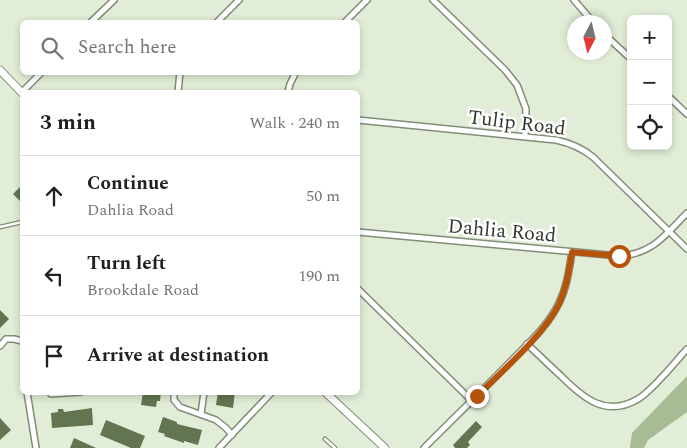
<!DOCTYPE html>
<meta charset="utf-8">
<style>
:root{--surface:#fff;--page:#f2f2f2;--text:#202124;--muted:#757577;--line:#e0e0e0}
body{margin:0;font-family:Spectral,serif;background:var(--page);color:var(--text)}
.controls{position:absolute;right:15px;top:15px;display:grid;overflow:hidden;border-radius:8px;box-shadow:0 2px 8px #0003}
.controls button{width:45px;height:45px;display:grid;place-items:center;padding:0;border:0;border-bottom:1px solid var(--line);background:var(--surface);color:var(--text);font:25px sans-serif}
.compass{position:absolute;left:567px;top:15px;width:45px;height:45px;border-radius:50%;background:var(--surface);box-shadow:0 2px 8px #0003;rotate:187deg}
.stop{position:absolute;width:15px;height:15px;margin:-11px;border:4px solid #b45309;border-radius:50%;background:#fff}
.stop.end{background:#b45309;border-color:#fff;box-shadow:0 1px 5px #0008}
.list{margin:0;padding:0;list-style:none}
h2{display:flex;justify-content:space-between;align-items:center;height:65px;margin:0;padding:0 20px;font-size:21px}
h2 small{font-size:16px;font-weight:400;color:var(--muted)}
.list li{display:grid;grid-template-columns:32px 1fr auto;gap:15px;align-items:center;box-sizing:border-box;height:80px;padding:0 20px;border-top:1px solid var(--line)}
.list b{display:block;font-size:19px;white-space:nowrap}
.list p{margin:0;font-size:16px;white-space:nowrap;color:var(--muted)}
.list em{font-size:16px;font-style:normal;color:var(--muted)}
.icon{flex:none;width:28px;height:28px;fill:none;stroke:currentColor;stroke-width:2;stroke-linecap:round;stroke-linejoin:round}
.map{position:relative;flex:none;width:687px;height:448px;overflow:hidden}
.search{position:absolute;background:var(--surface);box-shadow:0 2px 8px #0003;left:20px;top:20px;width:340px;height:55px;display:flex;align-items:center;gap:12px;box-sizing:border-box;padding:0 18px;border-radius:8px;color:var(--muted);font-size:19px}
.panel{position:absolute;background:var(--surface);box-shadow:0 2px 8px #0003;left:20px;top:90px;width:340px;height:305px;border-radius:8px}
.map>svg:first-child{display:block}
.forest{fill:#a7bb94}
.building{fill:#627550}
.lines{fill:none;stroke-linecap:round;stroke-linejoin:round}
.service-casing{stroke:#828d77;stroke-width:5}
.minor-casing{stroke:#828d77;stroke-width:8}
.secondary-casing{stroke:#828d77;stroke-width:9}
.service{stroke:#fff;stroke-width:2.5}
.minor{stroke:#fff;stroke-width:5}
.secondary{stroke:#fff;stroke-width:7}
.route{stroke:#b45309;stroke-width:6}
.labels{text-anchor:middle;stroke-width:5;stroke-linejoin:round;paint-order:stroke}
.street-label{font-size:20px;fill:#33382f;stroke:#fff}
</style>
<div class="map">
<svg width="687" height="448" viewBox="0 0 687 448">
<rect width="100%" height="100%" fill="#e1edd6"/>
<path class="forest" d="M687,376V412L648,440L644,448H630L632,433Z"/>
<g class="building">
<path d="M22,185V203L13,194Z"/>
<path d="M0,310L9,319L0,328Z"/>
<path d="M143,392H161L160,401H157L156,407L141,405Z"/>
<path d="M218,392H235L233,408L216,405Z"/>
<path d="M92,408L93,425L52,428L51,413L58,412V409H63L64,412Z"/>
<path d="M163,417L177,422V424L202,430L198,445L184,441V443L164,436L165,434L158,432Z"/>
<path d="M0,418L11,430L0,440Z"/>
<path d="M106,420L145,436L140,448H131L100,435Z"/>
<path d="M476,421L482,427L468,442L470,445L467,448H455L453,445Z"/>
<path d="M74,438L96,448H70Z"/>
</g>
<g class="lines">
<g class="service-casing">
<g id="service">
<path d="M0,227L22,222"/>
<path d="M325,439L335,448"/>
</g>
</g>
<g class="minor-casing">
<g id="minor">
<path d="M433,0L505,70L517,85L526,109L525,136"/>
<path d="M574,0L593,22"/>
<path d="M91,22L114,0"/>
<path d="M217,22L239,0"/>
<path d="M345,22L367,0"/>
<path d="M604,34L631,59"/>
<path d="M22,92L42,72"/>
<path d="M178,92L180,72"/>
<path d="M288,92L290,84L296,72"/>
<path d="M668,96L687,114"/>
<path d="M358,120L556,140C570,143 582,148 593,157L687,249"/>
<path d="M358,232L619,256C653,254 665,235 687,213"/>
<path d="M358,289L471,400"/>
<path d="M527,344C539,355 550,366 561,376C583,398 606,418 638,399C653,390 675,362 687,349"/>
<path d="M0,346L6,339H14L22,341"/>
<path d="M27,392L36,448"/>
<path d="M51,392V394L81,392"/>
<path d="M174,392V400L180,407L216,420L226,428L232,435"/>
<path d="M201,414L204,392"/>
<path d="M219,448L272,392"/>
<path d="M424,448C455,417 486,387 516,356C532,340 549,324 559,303C567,287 569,270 572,252"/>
</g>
</g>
<g class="secondary-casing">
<g id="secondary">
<path d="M0,70L22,93"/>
<path d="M325,392L385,448"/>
</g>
</g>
<use href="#service" class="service"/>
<use href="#minor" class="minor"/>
<use href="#secondary" class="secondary"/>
</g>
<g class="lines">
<path class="route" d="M477,396C502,371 544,335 559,304C567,287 569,270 572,252L619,256"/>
</g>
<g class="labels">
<g class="street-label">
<text transform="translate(517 122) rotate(7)" y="7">Tulip Road</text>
<text transform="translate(502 230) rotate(5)" y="7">Dahlia Road</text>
</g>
</g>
</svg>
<div class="controls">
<button>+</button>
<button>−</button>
<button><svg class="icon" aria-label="locate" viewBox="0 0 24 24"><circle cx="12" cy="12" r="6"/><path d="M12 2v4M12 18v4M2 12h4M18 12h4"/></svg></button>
</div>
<svg class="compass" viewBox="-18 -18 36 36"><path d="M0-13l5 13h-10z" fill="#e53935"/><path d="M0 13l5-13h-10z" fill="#757577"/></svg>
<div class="stop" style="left:619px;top:256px"></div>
<div class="stop end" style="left:477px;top:396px"></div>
<div class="search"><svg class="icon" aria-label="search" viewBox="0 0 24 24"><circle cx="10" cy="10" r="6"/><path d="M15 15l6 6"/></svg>Search here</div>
<section class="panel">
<h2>3 min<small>Walk · 240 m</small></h2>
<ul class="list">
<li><svg class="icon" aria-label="ahead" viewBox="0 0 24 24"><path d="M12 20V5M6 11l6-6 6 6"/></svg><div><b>Continue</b><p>Dahlia Road</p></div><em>50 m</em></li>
<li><svg class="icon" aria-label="left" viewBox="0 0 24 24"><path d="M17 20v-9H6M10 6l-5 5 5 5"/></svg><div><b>Turn left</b><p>Brookdale Road</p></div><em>190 m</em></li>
<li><svg class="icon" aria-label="arrive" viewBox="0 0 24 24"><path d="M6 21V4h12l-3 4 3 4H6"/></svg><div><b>Arrive at destination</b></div></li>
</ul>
</section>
</div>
